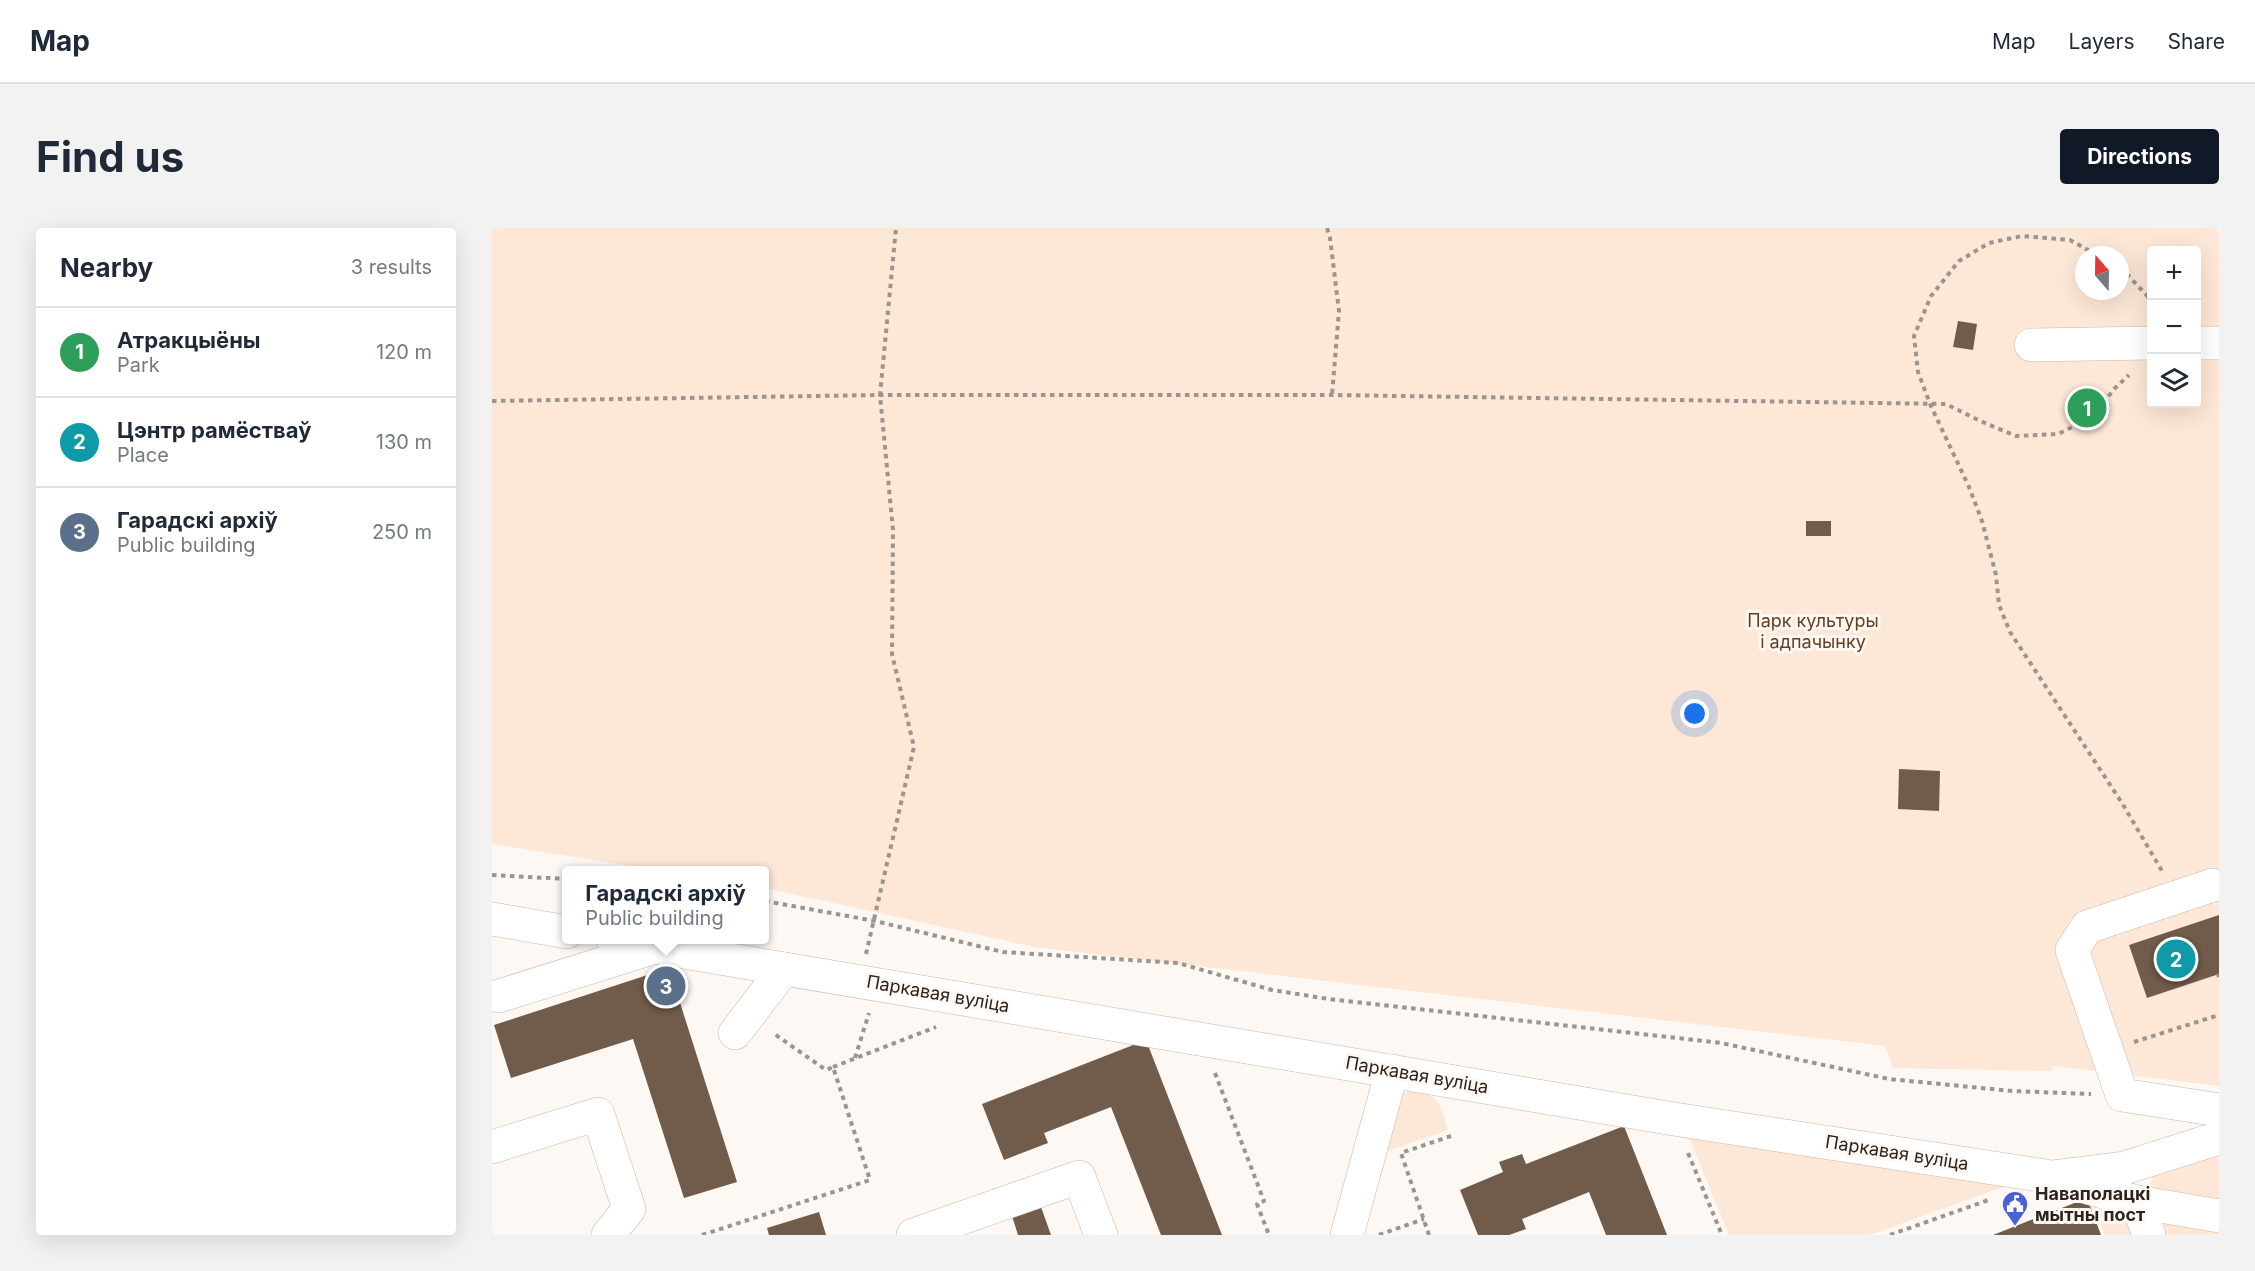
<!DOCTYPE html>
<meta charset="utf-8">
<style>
:root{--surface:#fff;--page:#f2f2f3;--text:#1f2937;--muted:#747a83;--line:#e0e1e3;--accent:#111827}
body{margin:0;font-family:Inter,sans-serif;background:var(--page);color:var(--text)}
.controls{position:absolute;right:18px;top:18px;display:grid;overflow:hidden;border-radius:6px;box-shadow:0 6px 24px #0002}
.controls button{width:54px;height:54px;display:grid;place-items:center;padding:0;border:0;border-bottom:2px solid var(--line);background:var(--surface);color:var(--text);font:30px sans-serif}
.compass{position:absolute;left:1583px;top:18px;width:54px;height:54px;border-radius:50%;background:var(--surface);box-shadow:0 6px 24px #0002;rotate:340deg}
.you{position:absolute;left:1203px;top:486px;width:21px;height:21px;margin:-15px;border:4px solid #fff;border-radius:50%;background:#1a73e8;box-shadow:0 0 0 9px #1a73e833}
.badge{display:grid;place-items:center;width:39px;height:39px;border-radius:50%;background:var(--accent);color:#fff;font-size:20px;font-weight:700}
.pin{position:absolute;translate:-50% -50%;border:3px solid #fff;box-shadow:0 2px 6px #0006}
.popup{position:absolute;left:70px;top:638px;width:207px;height:78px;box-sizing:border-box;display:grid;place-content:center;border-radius:6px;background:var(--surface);filter:drop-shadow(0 2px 4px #0005);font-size:20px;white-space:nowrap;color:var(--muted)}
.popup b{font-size:22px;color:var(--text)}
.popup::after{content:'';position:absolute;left:50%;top:100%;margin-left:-12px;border:12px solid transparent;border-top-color:var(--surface)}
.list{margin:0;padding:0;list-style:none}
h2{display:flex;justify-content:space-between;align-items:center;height:78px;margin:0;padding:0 24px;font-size:26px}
h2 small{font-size:20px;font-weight:400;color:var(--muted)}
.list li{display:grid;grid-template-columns:39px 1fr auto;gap:18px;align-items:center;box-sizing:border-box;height:90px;padding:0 24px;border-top:2px solid var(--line)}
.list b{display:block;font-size:22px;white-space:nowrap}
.list p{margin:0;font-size:20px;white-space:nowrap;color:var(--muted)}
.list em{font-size:20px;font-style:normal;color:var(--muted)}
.icon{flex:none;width:33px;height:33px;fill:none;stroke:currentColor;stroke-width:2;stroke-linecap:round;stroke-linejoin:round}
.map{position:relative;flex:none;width:1727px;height:1007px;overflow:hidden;border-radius:6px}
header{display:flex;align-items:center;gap:36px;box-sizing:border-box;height:84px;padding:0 30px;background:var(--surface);border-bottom:2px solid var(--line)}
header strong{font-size:28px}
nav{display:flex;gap:33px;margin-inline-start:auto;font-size:21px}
.intro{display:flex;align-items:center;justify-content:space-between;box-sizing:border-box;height:144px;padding:0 36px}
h1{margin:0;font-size:42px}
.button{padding:15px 27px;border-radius:6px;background:var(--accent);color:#fff;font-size:21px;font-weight:700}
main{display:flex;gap:36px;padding:0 36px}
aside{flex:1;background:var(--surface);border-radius:6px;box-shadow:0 6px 24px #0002}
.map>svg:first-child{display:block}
.green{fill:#fde7d6;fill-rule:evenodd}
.building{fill:#715b4a}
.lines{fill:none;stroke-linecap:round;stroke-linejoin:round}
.minor-casing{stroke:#cfb6a4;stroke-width:34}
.path{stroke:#9c948f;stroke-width:4;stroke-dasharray:4.5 4.5;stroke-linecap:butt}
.minor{stroke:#fff;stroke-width:33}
.labels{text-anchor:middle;stroke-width:6;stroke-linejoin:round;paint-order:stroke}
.park-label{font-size:18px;fill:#663f1b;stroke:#fdf8f4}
.street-label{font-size:18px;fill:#2d231c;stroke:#fdf8f4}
.poi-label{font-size:18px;font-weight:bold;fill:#2d231c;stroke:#fdf8f4;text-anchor:start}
</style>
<header>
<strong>Map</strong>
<nav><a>Map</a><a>Layers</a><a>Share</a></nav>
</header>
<div class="intro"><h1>Find us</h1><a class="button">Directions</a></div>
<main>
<aside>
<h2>Nearby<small>3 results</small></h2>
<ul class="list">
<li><span class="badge" style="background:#2e9e5b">1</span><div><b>Атракцыёны</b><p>Park</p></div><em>120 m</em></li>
<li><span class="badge" style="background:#0f9aa8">2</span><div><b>Цэнтр рамёстваў</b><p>Place</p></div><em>130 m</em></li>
<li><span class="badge" style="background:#5c6f8a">3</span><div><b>Гарадскі архіў</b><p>Public building</p></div><em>250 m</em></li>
</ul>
</aside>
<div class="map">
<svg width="1727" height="1007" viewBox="0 0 1727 1007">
<rect width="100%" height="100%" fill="#fdf8f4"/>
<g class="green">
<path d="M0,0H1727V858L1562,838L1559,843L1401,840L1393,818L542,719L273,660V642H165L0,616ZM1660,22H1704V176H1660ZM1592,27H1628V63H1592Z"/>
<path d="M924,862C951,870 947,877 956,902L887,926L906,869L915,864Z"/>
<path d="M1196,907L1513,958L1378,1007H1237Z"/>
<path d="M1727,922V980L1661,969L1657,958L1661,947Z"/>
<path d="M1600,973L1636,980L1645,1007H1613Z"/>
<path d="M1658,984L1727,996V1007H1666Z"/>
</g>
<g class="building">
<path d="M1466,93L1485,96L1481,122L1461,119Z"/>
<rect x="1314" y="293" width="25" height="15"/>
<path d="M1407,541L1448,543L1447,583L1406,581Z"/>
<path d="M1727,687V746L1655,770L1637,717Z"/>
<path d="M177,740L245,954L192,970L141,811L19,850L2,797Z"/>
<path d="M654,812L730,1007H669L619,879L552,905L556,915L512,932L490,876Z"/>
<path d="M1132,898L1175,1007H1114L1097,964L1030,991L1034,1001L1017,1007H986L968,962L1011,944L1007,934L1030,926L1034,936Z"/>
<path d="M1595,970L1609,1007H1501Z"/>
<path d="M549,979L559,1007H526L520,988Z"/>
<path d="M327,984L334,1007H277L275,1000Z"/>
</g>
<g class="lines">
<g class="minor-casing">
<g id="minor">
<path d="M1704,115H1727"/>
<path d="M1539,117L1660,115"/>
<path d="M1721,657L1595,699L1580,722L1630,867L1727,882"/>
<path d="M0,691L75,704"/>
<path d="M121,712L1182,891L1560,949L1632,940L1727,910"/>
<path d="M7,768L160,720"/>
<path d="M243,805L292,741"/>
<path d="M0,919L106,886L137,981L116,1007"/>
<path d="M1573,953L1645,974L1727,988"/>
<path d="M1645,974L1657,1007"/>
<path d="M421,1007L587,949L609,1007"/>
<path d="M855,1007L900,843"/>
</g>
</g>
<g class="path">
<path d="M835,0L838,10L847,83L840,167"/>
<path d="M1605,27L1578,12L1530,8L1497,15L1467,33L1439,68L1422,108L1426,144L1438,176L1477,259L1490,293L1504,347L1507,377L1518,404L1630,575L1670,643"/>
<path d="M1628,40L1633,44L1658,71L1660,77"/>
<path d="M0,173L388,167H840L1454,176L1486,192L1524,208L1566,206L1601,189L1622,161L1637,147"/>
<path d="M0,647L75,651"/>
<path d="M273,673L383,693L511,724L686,735L780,762L837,771L1229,815L1397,851L1520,863L1599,866"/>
<path d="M374,726L422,519L400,426L401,302L388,167L404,0"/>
<path d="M1726,746L1727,749"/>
<path d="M1642,814L1727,787"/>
<path d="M363,830L377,785"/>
<path d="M341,839L444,799"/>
<path d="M723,845L772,973L765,976L777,1007"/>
<path d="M1196,925L1230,1007"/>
<path d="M210,1007L378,952L341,839L334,842L281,805"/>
<path d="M887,1007L932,991"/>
<path d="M937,1007L909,925L959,908"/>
<path d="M1398,1007L1499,971"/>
</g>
<use href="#minor" class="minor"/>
</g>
<defs>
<g id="civic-pin" transform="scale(1.35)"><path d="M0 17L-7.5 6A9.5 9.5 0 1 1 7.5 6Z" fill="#4861d5" stroke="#fdf8f4"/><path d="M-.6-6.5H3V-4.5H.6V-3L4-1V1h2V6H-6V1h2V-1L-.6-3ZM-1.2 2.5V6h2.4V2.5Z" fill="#fff"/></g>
</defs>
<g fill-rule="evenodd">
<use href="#civic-pin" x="1523" y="976"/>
</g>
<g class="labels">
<g class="park-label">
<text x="1321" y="399">Парк культуры<tspan x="1321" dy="21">і адпачынку</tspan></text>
</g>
<g class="street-label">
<text transform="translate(446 766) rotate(10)" y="6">Паркавая вуліца</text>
<text transform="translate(925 847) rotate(10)" y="6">Паркавая вуліца</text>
<text transform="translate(1405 925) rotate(9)" y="6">Паркавая вуліца</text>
</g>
<g class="poi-label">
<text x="1543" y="972">Наваполацкі<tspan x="1543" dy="21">мытны пост</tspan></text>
</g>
</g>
</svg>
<div class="controls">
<button>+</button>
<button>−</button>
<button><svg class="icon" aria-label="layers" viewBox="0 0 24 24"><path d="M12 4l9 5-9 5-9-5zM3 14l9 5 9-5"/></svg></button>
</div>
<svg class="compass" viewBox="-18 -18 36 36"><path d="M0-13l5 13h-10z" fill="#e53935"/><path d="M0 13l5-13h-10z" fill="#747a83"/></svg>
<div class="you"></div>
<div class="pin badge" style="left:1595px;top:180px;background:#2e9e5b">1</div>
<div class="pin badge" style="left:1684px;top:731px;background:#0f9aa8">2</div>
<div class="pin badge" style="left:174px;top:758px;background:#5c6f8a">3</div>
<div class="popup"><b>Гарадскі архіў</b>Public building</div>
</div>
</main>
